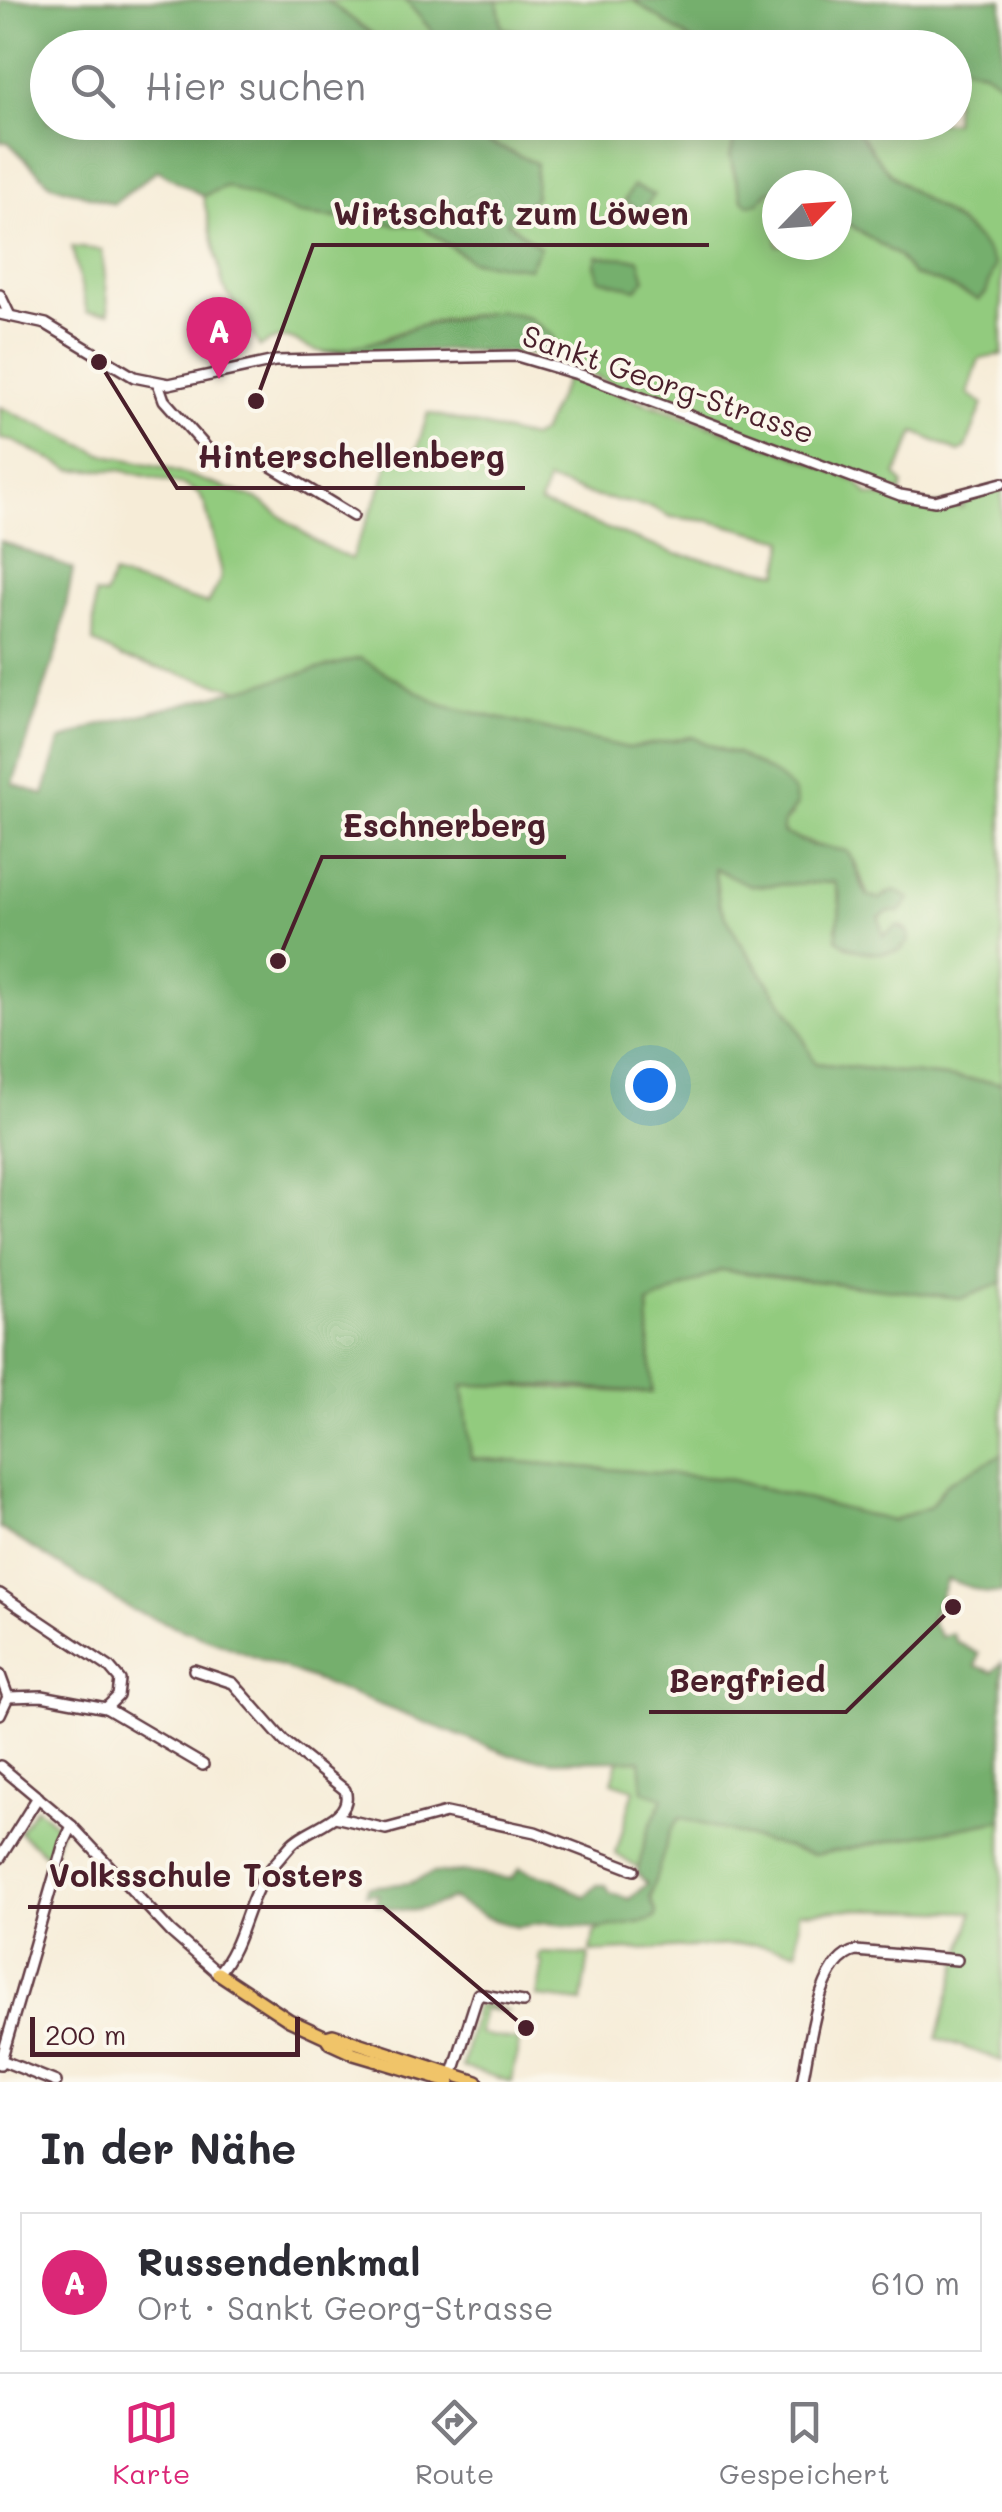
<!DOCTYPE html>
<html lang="de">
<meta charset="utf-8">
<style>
:root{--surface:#fff;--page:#f2f2f3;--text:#2b2b33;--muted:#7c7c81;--line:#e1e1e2;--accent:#db2777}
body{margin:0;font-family:Mali,sans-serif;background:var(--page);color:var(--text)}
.compass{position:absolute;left:762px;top:170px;width:90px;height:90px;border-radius:50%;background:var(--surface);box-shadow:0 5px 25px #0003;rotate:65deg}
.scale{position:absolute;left:30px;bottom:25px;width:270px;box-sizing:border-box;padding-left:10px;border:5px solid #4a1f2b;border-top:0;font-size:28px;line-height:35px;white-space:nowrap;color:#4a1f2b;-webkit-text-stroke:8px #fbf7ec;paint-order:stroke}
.you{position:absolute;left:650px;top:1085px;width:35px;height:35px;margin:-25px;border:8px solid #fff;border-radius:50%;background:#1a73e8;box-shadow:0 0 0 15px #1a73e833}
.badge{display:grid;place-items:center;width:65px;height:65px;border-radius:50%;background:var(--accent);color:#fff;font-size:32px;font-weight:700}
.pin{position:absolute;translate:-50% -82px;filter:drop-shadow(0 2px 5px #0008)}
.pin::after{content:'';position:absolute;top:52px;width:35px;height:30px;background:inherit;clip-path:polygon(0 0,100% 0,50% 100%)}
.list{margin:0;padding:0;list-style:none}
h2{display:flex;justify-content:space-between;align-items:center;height:130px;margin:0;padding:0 40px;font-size:42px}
h2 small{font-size:32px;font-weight:400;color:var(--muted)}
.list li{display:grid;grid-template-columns:65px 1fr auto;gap:30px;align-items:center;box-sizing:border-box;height:140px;margin:0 20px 20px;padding:0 20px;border:2px solid var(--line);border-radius:0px}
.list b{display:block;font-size:38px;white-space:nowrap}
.list p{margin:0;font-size:32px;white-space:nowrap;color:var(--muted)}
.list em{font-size:32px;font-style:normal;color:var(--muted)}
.icon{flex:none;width:55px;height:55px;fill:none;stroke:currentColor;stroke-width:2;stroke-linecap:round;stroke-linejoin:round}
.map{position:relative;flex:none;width:1002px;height:2082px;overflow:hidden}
.search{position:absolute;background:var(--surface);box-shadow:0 5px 25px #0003;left:30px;right:30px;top:30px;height:110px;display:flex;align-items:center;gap:25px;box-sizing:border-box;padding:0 35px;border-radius:55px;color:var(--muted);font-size:38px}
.sheet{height:290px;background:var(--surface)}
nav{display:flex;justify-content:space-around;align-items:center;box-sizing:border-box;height:140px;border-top:2px solid var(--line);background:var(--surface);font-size:28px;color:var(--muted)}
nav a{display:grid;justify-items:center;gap:5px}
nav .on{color:var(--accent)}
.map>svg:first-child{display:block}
.green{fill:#92cb7e;stroke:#6e7554;stroke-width:2.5;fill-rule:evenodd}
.forest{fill:#75af6d;stroke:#60674c;stroke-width:2.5}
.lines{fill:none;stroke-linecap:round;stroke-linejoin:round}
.minor-casing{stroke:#643e45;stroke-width:14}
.major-casing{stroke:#643e45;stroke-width:16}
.minor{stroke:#fff;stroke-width:9}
.major{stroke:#f0c469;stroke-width:11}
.labels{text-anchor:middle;stroke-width:8;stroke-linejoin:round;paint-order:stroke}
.street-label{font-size:30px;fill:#4a1f2b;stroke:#fbf7ec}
.leader{fill:none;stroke:#4a1f2b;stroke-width:4}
.callout-dot{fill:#4a1f2b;stroke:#fbf7ec;stroke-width:4}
.callout-label{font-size:32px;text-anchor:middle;font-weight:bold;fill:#4a1f2b;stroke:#fbf7ec;stroke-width:8;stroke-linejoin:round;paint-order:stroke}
</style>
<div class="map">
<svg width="1002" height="2082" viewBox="0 0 1002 2082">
<rect width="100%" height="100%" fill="#fbf7ec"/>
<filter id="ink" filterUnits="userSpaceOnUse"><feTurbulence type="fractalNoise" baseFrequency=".01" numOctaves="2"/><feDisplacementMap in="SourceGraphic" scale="20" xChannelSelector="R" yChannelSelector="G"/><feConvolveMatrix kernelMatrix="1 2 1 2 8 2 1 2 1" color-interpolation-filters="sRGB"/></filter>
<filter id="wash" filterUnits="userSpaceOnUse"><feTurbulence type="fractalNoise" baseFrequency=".0048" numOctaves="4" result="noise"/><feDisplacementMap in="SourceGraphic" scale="40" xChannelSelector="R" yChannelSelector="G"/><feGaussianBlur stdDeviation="2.25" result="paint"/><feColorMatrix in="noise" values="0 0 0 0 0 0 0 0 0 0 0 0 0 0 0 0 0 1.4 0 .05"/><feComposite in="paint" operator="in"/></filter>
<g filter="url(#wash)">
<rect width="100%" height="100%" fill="#f6ecd7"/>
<g class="green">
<path d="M326,0H405L446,47H390Z"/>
<path d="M497,0H633L696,44L707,47H565L554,38L502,28Z"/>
<path d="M955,64L984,71L1002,83V355L979,359L968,394L983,404L966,448L959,452L915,432L896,475L903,484L901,493L670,407L543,355H556C548,344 538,324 528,318C508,306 435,320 413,327C390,335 348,355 324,352C294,349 295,325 260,347L223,286L203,196L226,186L300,214L423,227L471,261L506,222L535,163L444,123H506V128L557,122H649L653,130L687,131L689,123H738L732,167L742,199L765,197L769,191L777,189V245H837V216L898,256L913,275L939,282L979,299L995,266C973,218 922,206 888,171C873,156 865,135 847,123L954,122Z"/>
<path d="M72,247L102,250L109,313L87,312Z"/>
<path d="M562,374L804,459L857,482L868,495L936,505L951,502L961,508L964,505L959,498L1002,485V1083L815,1063L795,1021L738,939L719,903L714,866L752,886L835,882L842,912L836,928L847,947L885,953L905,928L898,926L884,937L879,927V917L888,912L886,894L880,899L868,896L854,860C831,847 806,844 782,832L783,823L792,815L737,753L724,751L692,737L628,748L441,705L360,658L240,690L123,658L93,642L95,594L105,596L113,575L208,604L220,580L221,569L205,505L199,494L186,486L120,470H72L13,441L0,439V407L102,454L167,468L258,499L316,542L351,559L382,485L392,450L414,459L428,413L531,438L541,433L565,382ZM547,481L598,497L651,507L671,517L709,521L785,540L779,573L676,554L540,504Z"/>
<path d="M721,1270L962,1298L1002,1283V1454L946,1484L930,1507L891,1521L727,1479L471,1458L462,1384L651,1393L648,1303Z"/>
<path d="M620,1754L641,1760L663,1798L680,1817L814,1855L1002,1820V2061L937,2038L973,1912L856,1909L799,1912L797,1951L753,1944L591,1952L594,1933L601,1929L648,1921L654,1879L616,1854L634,1789L612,1782Z"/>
<path d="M36,1807L60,1828L52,1860L19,1832Z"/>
<path d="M540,1953L589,1955L582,2002L537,1997L543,1963L539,1961Z"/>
<path d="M483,2004L509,2012L483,2009L479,2034L519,2041L512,2082L462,2067L476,2007Z"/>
</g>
<g class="forest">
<path d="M0,0H326L390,47L48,48V122H423L426,125L444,123L536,163L535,197L507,222L540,247L529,268L471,261L423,227L300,214L226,186L203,196L157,170L114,204L50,184L8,142H0Z"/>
<path d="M405,0H497L502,28L554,38L565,47H446Z"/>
<path d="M633,0H1002V83L984,71L955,64L954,48H823L812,43L801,48L707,47L696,44Z"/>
<path d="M738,123H847C865,135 873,156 888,171C922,206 972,219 995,265L986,293L979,300L939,282L913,275L898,256L837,216V185H777V189L769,191L758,203L747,204L742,199L730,157Z"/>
<path d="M633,186L654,195L641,212L625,200Z"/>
<path d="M597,256L639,259L645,279L637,289L599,279L595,265Z"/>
<path d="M499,311L529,318L553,336L556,355L454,350L323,353L385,340L415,327Z"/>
<path d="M0,541L73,569L59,644L13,784L44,795L60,741L94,727L360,658L441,705L628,748L692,737L724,751L737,753L777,776L794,792L797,805L783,823V833L811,845L847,851C858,865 858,883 868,896L880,899L895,890L910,899L900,912H888L879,917L883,936L897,926L909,933L908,943L899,951C877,955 854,953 837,939C836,915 846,907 835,882L751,886L714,868L719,903L738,939L795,1021L815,1063L1002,1083V1283L962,1298L721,1270L648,1304L652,1393L562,1386L463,1385L471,1458L727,1479L891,1521L930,1507L946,1484L1002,1454V1593H986L947,1579L931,1621L941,1637L952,1633L957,1642L979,1654L976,1666L993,1672L1002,1662V1820L814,1855L680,1818L670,1832L650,1897L656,1912L655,1918L648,1921L601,1929L546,1923L517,1927L490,1919L452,1899C420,1911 410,1915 376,1904L378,1894H366L368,1887L410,1883L433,1873L465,1872L511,1879L520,1868C532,1876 542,1874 554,1879C566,1884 572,1893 586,1896L597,1885H606L610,1893L629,1899L647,1884L637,1873L648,1830L663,1798L643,1791L640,1760L554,1761L510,1755L132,1610L0,1528Z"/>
</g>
</g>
<g filter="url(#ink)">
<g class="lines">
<g class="minor-casing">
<g id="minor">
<path d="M0,295L10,316"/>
<path d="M0,314L46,324L134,377L169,384L275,361L517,356L581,375L900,495L935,501L1002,483"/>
<path d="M158,383L164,400L213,455L266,463L353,516"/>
<path d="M0,1594L109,1667L120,1680L118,1696L106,1708L42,1696L8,1697"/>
<path d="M0,1675L8,1697L0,1714"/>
<path d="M106,1708L203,1765"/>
<path d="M0,1766L72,1826L171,1932L218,1973C241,1947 244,1912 261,1882C269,1869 281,1857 290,1846C305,1827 355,1820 345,1790L284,1741L233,1683L194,1670"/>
<path d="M335,1817L386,1829L446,1813L535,1832L634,1870"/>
<path d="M0,1858L38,1797"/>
<path d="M1,2060L56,2082"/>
<path d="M0,2064L64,1843L72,1826"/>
<path d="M452,2076L478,1994L523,2002"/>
<path d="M802,2082C810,2047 817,1959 856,1951L957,1960"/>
</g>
</g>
<g class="major-casing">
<g id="major">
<path d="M218,1973L289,2020L326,2037L330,2043L354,2054L449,2082"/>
<path d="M326,2037L333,2035L477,2082"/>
</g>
</g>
<use href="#minor" class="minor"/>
<use href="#major" class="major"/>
</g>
</g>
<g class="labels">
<g class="street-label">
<text transform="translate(668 385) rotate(19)" y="10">Sankt Georg-Strasse</text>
</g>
</g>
<path class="leader" d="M256 401L313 245H709M99 362L177 488H525M278 961L322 857H566M953 1607L846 1712H649M526 2028L383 1907H28"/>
<g class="callout-dot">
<circle cx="256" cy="401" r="10"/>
<circle cx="99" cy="362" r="10"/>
<circle cx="278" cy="961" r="10"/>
<circle cx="953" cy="1607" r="10"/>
<circle cx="526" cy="2028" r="10"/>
</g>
<g class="callout-label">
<text x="511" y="225">Wirtschaft zum Löwen</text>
<text x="351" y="468">Hinterschellenberg</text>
<text x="444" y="837">Eschnerberg</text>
<text x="747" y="1692">Bergfried</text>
<text x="206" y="1887">Volksschule Tosters</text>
</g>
</svg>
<svg class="compass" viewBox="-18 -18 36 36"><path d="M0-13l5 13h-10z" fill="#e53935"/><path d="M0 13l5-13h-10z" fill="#7c7c81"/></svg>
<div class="scale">200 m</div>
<div class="you"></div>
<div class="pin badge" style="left:219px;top:379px">A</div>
<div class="search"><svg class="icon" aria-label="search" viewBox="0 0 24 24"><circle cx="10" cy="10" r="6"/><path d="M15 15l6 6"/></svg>Hier suchen</div>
</div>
<section class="sheet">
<h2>In der Nähe<small></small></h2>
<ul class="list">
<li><span class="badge">A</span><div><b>Russendenkmal</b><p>Ort · Sankt Georg-Strasse</p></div><em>610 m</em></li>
</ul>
</section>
<nav>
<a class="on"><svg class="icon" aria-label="map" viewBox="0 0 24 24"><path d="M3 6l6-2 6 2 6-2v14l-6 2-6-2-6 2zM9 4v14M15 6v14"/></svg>Karte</a>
<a><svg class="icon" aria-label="directions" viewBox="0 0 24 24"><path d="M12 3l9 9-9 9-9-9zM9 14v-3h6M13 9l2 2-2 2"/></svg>Route</a>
<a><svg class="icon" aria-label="saved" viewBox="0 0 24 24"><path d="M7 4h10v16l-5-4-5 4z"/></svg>Gespeichert</a>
</nav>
